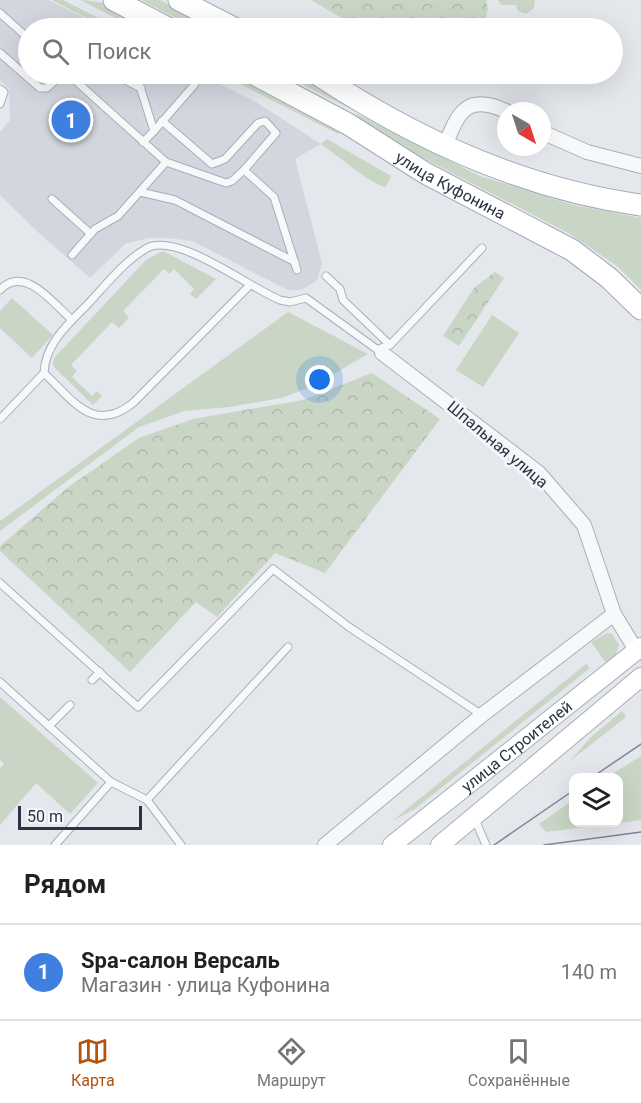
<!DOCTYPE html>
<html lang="ru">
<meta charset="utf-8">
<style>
:root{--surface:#fff;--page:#f6f6f6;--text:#202124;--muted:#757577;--line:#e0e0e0;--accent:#b45309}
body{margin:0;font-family:Roboto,sans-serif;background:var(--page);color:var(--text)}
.controls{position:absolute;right:18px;bottom:18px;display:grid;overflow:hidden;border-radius:12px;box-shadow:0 6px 24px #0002}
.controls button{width:54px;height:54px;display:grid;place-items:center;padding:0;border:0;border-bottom:2px solid var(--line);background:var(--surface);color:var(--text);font:30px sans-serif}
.compass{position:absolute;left:497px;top:102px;width:54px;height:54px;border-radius:50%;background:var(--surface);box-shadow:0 6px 24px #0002;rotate:141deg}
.scale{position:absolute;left:18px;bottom:15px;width:124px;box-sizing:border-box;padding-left:6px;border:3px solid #2b3445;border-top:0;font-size:16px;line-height:21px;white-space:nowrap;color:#2b3445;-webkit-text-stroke:4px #f4f6f9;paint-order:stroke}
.you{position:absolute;left:320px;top:380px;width:21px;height:21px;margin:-15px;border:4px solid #fff;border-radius:50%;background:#1a73e8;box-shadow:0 0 0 9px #1a73e833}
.badge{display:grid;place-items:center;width:39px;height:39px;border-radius:50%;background:var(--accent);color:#fff;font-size:20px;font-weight:700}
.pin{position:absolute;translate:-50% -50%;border:3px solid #fff;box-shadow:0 2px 6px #0006}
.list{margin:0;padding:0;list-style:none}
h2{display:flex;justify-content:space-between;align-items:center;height:78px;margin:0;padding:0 24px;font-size:26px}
h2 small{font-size:20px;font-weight:400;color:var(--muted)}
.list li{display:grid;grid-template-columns:39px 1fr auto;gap:18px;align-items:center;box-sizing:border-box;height:96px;padding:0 24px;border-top:2px solid var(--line)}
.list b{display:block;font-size:22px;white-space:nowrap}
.list p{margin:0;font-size:20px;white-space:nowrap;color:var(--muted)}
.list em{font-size:20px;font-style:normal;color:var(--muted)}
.icon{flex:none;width:33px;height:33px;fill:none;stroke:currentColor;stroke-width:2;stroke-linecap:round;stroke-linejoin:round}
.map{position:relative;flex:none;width:641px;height:845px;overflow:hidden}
.search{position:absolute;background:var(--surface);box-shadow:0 6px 24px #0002;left:18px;right:18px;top:18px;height:66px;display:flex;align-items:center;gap:15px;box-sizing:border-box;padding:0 21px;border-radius:33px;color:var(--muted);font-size:22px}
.sheet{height:174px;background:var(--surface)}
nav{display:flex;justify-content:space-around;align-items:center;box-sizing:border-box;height:84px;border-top:2px solid var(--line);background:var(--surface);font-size:16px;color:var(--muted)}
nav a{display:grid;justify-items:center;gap:3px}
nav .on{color:var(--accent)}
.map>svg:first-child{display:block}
.built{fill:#d2d6de}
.grass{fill:#c9d6c5}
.forest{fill:url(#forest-crowns)}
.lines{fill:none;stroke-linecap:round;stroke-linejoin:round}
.lane-casing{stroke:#a9aeb7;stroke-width:9}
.street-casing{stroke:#a9aeb7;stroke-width:16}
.secondary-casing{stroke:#a9aeb7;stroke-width:20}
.primary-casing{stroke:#a3abb8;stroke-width:23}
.lane{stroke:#f7f8fa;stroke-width:7}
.street{stroke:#f7f8fa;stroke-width:14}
.secondary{stroke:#fff;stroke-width:18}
.primary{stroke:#fff;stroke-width:21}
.tram{stroke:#7d8696;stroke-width:1.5}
.labels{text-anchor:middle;stroke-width:6;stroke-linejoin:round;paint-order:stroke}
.street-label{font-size:16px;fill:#2b3445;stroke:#f4f6f9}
</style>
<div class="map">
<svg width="641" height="845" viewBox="0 0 641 845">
<defs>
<pattern id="forest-crowns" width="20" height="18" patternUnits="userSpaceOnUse" patternTransform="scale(1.5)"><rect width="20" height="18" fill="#c9d6c5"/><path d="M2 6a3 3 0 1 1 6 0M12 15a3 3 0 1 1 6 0" fill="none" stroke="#adb8ab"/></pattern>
</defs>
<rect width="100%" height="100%" fill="#e4e7ec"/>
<path class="built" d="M0,0H49L105,28H28V74H200L256,102L321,144L295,159L322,263L317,280L301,290H288L192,241L168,238H148L125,244L90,278L39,233L0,195V132L10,120L9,89L0,80Z"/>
<g class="grass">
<path d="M52,0H63L118,28H106Z"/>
<path d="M80,0C103,0 127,11 143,28H135Z"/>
<path d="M141,0H160L215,28H196Z"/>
<path d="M498,0H535L534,8L526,14L518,11L516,5H501Z"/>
<path d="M221,74H237L342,128L338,134Z"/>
<path d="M282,74H302L354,101L351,109Z"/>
<path d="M357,114L480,176L573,205L641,218V290L617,266L570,234L354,122Z"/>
<path d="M327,139L391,176L385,188L365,177L321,144Z"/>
<path d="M163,251L216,279L196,299L190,294L194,289L174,269L169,274L164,269L123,311L129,318L119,328L112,322L71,365L77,371L72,377L92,396L97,391L102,396L93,405L57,370L53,365L54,358L146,260Z"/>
<path d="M12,298L53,335L32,358L0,328V311Z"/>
<path d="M288,312L368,354L311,387L281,398L229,407L184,411L139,427L0,531V521Z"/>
<path d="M492,315L519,333L483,387L456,370Z"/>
<path d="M607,633L612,634L619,645L614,659L606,663L591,642Z"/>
<path d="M586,664L590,668L415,809L392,821Z"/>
<path d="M0,697L98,783L70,814L36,783L0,825V768L4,764L0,760Z"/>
<path d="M622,711L626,717L570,761L591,737Z"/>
<path d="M641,756V820L546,832L539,824L573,800L574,822H618V778L607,777Z"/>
</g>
<g class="forest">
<path d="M311,0H486L488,9L483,28H359Z"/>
<path d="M495,272L504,278L459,346L443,336L474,288Z"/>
<path d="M372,373L440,419L325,573L275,553L217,617L196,602L130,672L0,551V546L67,488L139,438L193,419L303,400Z"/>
</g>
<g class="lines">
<g class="lane-casing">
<g id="lane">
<path d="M0,13L28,38"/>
<path d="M0,53L40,88H47L62,74"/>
<path d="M68,74L166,162L118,216L95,229L72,255"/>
<path d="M113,74L141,88"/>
<path d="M136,74L154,131L143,142"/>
<path d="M0,89L4,92L0,104"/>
<path d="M162,121L212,164L225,159L258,123L265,121L276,133L244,170"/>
<path d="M154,131L195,84L194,79L183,74"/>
<path d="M166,162L226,183L232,181L244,170L274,197L297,270"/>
<path d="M140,192L175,200L295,262"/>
<path d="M52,199L91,234"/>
<path d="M326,276L340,289L343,300L390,345"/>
<path d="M0,290C24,264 53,303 72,320"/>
<path d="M378,349L390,345L482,248"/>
<path d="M44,373C72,399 93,435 133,403L250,285"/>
<path d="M0,419L44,373C45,344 68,324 87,305C105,286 124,261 147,248C178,232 248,287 280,300L290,302L306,298L382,353"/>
<path d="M0,583L138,707L273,569L349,627L482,715"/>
<path d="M92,680L100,672"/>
<path d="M0,682L111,782L147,800L288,647"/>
<path d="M49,726L70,705"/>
<path d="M147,800L181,845"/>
<path d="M474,817L486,845"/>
<path d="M55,845L111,782"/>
</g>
</g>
<g class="street-casing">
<g id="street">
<path d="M542,132L587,152L641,166"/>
<path d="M445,146C458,112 467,93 506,111"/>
<path d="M382,353L539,473L584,525L614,614L636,650"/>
<path d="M325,845L482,715L614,614"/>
</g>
</g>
<g class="secondary-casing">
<g id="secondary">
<path id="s1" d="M392,845L641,647"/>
<path d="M440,845L641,677"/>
</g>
</g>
<g class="primary-casing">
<g id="primary">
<path d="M114,0L168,28"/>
<path d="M179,0L234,28"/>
<path id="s2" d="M254,74L348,124L425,173L572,250L609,278L641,309"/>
<path d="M317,74C415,139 524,189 641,205"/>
</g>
</g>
<use href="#lane" class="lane"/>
<use href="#street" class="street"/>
<use href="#secondary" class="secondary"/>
<use href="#primary" class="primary"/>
<g class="tram">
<path d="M591,778L641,744"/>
<path d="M494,845L574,790"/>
<path d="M544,845L641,832"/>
</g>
</g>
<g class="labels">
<g class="street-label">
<text dy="6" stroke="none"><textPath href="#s2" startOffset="226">улица Куфонина</textPath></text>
<text transform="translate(498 444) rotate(40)" y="6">Шпальная улица</text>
<text dy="6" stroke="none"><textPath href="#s1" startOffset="159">улица Строителей</textPath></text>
</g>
</g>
</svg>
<div class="controls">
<button><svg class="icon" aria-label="layers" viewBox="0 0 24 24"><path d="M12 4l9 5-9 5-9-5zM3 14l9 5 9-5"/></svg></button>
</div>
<svg class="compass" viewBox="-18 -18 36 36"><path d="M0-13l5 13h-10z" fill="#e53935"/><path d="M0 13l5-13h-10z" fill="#757577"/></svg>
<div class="scale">50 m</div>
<div class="you"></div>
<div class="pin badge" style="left:71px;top:120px;background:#3f7fe0">1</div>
<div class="search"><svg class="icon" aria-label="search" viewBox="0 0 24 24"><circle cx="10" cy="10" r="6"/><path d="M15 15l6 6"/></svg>Поиск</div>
</div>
<section class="sheet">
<h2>Рядом<small></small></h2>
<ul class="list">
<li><span class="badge" style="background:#3f7fe0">1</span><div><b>Spa-салон Версаль</b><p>Магазин · улица Куфонина</p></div><em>140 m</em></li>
</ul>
</section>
<nav>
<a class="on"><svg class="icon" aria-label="map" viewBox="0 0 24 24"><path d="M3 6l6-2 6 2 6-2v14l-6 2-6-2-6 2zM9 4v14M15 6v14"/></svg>Карта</a>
<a><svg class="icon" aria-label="directions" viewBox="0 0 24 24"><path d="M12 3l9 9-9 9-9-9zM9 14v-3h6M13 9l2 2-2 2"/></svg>Маршрут</a>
<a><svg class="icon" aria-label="saved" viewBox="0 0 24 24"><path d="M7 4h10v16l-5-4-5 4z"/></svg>Сохранённые</a>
</nav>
